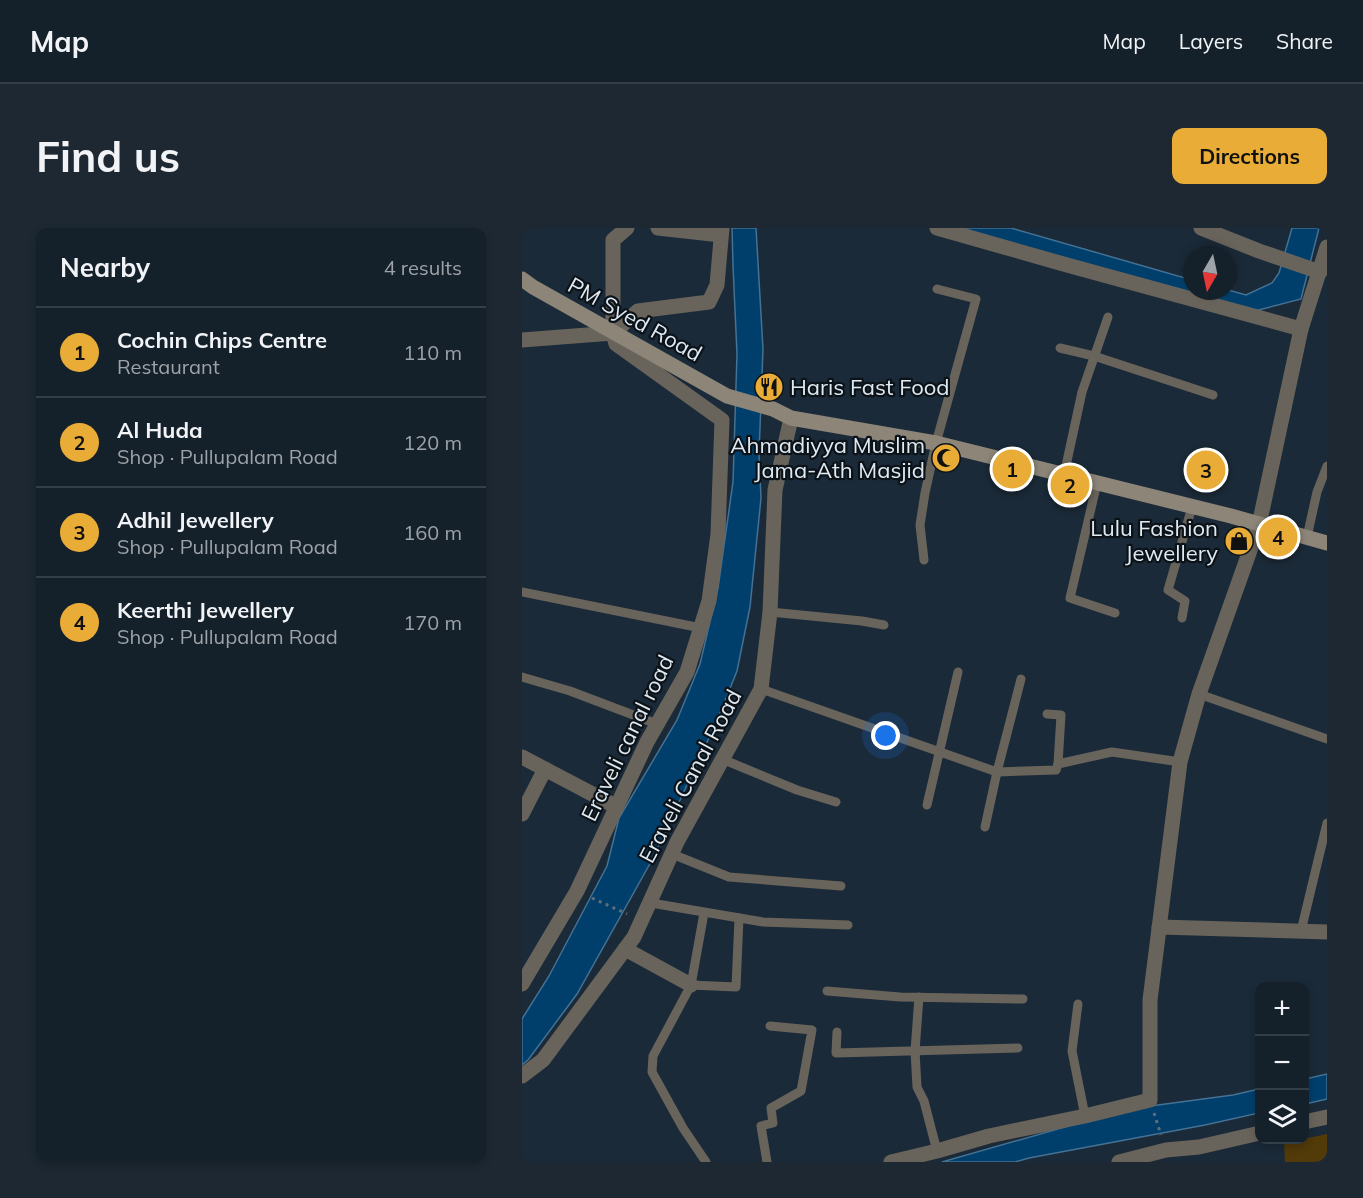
<!DOCTYPE html>
<meta charset="utf-8">
<style>
:root{--surface:#14202a;--page:#1d2832;--text:#f1f3f6;--muted:#9da3a8;--line:#333e47;--accent:#e8ac37}
body{margin:0;font-family:Mulish,sans-serif;background:var(--page);color:var(--text)}
.controls{position:absolute;right:18px;bottom:18px;display:grid;overflow:hidden;border-radius:12px;box-shadow:0 3px 9px #0003}
.controls button{width:54px;height:54px;display:grid;place-items:center;padding:0;border:0;border-bottom:2px solid var(--line);background:var(--surface);color:var(--text);font:30px sans-serif}
.compass{position:absolute;left:661px;top:18px;width:54px;height:54px;border-radius:50%;background:var(--surface);box-shadow:0 3px 9px #0003;rotate:189deg}
.you{position:absolute;left:364px;top:508px;width:21px;height:21px;margin:-15px;border:4px solid #fff;border-radius:50%;background:#1a73e8;box-shadow:0 0 0 9px #1a73e833}
.badge{display:grid;place-items:center;width:39px;height:39px;border-radius:50%;background:var(--accent);color:#111;font-size:20px;font-weight:700}
.pin{position:absolute;translate:-50% -50%;border:3px solid #fff;box-shadow:0 2px 6px #0006}
.list{margin:0;padding:0;list-style:none}
h2{display:flex;justify-content:space-between;align-items:center;height:78px;margin:0;padding:0 24px;font-size:26px}
h2 small{font-size:20px;font-weight:400;color:var(--muted)}
.list li{display:grid;grid-template-columns:39px 1fr auto;gap:18px;align-items:center;box-sizing:border-box;height:90px;padding:0 24px;border-top:2px solid var(--line)}
.list b{display:block;font-size:22px;white-space:nowrap}
.list p{margin:0;font-size:20px;white-space:nowrap;color:var(--muted)}
.list em{font-size:20px;font-style:normal;color:var(--muted)}
.icon{flex:none;width:33px;height:33px;fill:none;stroke:currentColor;stroke-width:2;stroke-linecap:round;stroke-linejoin:round}
.map{position:relative;flex:none;width:805px;height:934px;overflow:hidden;border-radius:12px}
header{display:flex;align-items:center;gap:36px;box-sizing:border-box;height:84px;padding:0 30px;background:var(--surface);border-bottom:2px solid var(--line)}
header strong{font-size:28px}
nav{display:flex;gap:33px;margin-inline-start:auto;font-size:21px}
.intro{display:flex;align-items:center;justify-content:space-between;box-sizing:border-box;height:144px;padding:0 36px}
h1{margin:0;font-size:42px}
.button{padding:15px 27px;border-radius:12px;background:var(--accent);color:#111;font-size:21px;font-weight:700}
main{display:flex;gap:36px;padding:0 36px}
aside{flex:1;background:var(--surface);border-radius:12px;box-shadow:0 3px 9px #0003}
.map>svg:first-child{display:block}
.green{fill:#523a09}
.water{fill:#003f6c;stroke:#437294;stroke-width:1.5}
.lines{fill:none;stroke-linecap:round;stroke-linejoin:round}
.path{stroke:#616e7a;stroke-width:3;stroke-dasharray:3 4.5;stroke-linecap:butt}
.lane{stroke:#69645b;stroke-width:9}
.street{stroke:#69645b;stroke-width:15}
.secondary{stroke:#8d8578;stroke-width:15}
.labels{text-anchor:middle;stroke-width:4.5;stroke-linejoin:round;paint-order:stroke}
.street-label{font-size:22px;fill:#dfe9f2;stroke:#0b1218}
.poi-label{font-size:22px;fill:#dfe9f2;stroke:#0b1218;text-anchor:end}
</style>
<header>
<strong>Map</strong>
<nav><a>Map</a><a>Layers</a><a>Share</a></nav>
</header>
<div class="intro"><h1>Find us</h1><a class="button">Directions</a></div>
<main>
<aside>
<h2>Nearby<small>4 results</small></h2>
<ul class="list">
<li><span class="badge">1</span><div><b>Cochin Chips Centre</b><p>Restaurant</p></div><em>110 m</em></li>
<li><span class="badge">2</span><div><b>Al Huda</b><p>Shop · Pullupalam Road</p></div><em>120 m</em></li>
<li><span class="badge">3</span><div><b>Adhil Jewellery</b><p>Shop · Pullupalam Road</p></div><em>160 m</em></li>
<li><span class="badge">4</span><div><b>Keerthi Jewellery</b><p>Shop · Pullupalam Road</p></div><em>170 m</em></li>
</ul>
</aside>
<div class="map">
<svg width="805" height="934" viewBox="0 0 805 934">
<rect width="100%" height="100%" fill="#1b2a38"/>
<path class="green" d="M805,906V934H763L762,915Z"/>
<g class="water">
<path d="M210,0H234L241,121L237,226L239,270L228,379L215,443L194,495L130,632L55,766L6,832L0,837V791L27,748L85,638L97,590L155,492L178,436L196,360L211,254L215,126L211,38Z"/>
<path d="M425,0H489L670,52V63H706V62L724,67L750,55L757,45L770,0H797L779,71L733,83Z"/>
<path d="M805,846V871L783,876V851Z"/>
<path d="M737,861V885L683,897L507,930L493,934H420L606,881L711,867Z"/>
</g>
<g class="lines">
<g class="path">
<path d="M70,670L105,686"/>
<path d="M632,885L639,907"/>
</g>
<g class="lane">
<path d="M538,120L572,128L691,167"/>
<path d="M542,247L560,164L586,89"/>
<path d="M575,255L548,370L593,385"/>
<path d="M785,309L795,264L805,238"/>
<path d="M402,332L398,297L403,265L414,215L454,71L415,61"/>
<path d="M0,364L179,400"/>
<path d="M248,384L340,393L362,397"/>
<path d="M660,390L663,373L646,362L670,279"/>
<path d="M0,449L48,463L135,496"/>
<path d="M239,461L475,544L534,542L536,536L590,524L658,534"/>
<path d="M677,466L805,511"/>
<path d="M525,486L539,487L536,536"/>
<path d="M200,531L275,562L314,574"/>
<path d="M405,577L436,444"/>
<path d="M463,599L475,544L499,451"/>
<path d="M150,626L207,649L319,658"/>
<path d="M129,675L241,694L326,697"/>
<path d="M182,685L169,757L131,828L130,844L161,900L184,934"/>
<path d="M779,703L805,595"/>
<path d="M169,757L214,759L217,690"/>
<path d="M305,763L378,769L501,771"/>
<path d="M397,769L393,823L395,859L402,873L415,923"/>
<path d="M556,776L550,823L563,888"/>
<path d="M315,804L314,825L496,820"/>
<path d="M245,934L239,898L251,895L249,880L279,863L290,802L248,798"/>
</g>
<g class="street">
<path d="M136,0L199,7"/>
<path d="M415,0L545,37L779,101"/>
<path d="M679,0L737,23L798,44"/>
<path d="M91,105L116,83L187,74L195,57L200,0"/>
<path d="M0,112L91,105"/>
<path d="M0,529L95,579"/>
<path d="M0,586L23,541"/>
<path d="M637,699L805,704"/>
<path d="M103,721L169,757"/>
<path d="M0,756L55,663L125,514L165,444L187,373L196,306L200,192L94,116L91,105V12L105,0"/>
<path d="M0,848L21,832L112,709L155,614L239,461L248,384L253,262L269,190"/>
<path d="M782,894L805,889"/>
<path d="M369,934L415,923L467,908L563,888L628,872V772L658,534L677,466L737,297L779,101L805,19"/>
<path d="M597,934L644,922L677,919L738,905"/>
</g>
<path class="secondary" d="M0,51L11,59L205,168L251,181L269,190L414,215L709,288L805,315"/>
</g>
<defs>
<g id="restaurant-disc" transform="scale(1.5)"><circle r="9.5" fill="#e8ac37" stroke="#0b1218"/><path d="M-5-6h1v4h1v-4h1v4h1v-4h1v5L-1.5 .5V6h-2V.5L-5-1ZM5-6V6H3V1.5H1.5Q1.5-4 5-6Z" fill="#111"/></g>
<g id="mosque-disc" transform="scale(1.5)"><circle r="9.5" fill="#e8ac37" stroke="#0b1218"/><path d="M3.5-4.9A6 6 0 1 0 3.5 4.9A5 5 0 1 1 3.5-4.9Z" fill="#111"/></g>
<g id="shop-disc" transform="scale(1.5)"><circle r="9.5" fill="#e8ac37" stroke="#0b1218"/><path d="M-5-2.5h2.3a2.7 3.5 0 0 1 5.4 0H5L5.5 6h-11ZM-1.5-2.5h3a1.5 2.3 0 0 0-3 0Z" fill="#111"/></g>
</defs>
<g fill-rule="evenodd">
<use href="#restaurant-disc" x="247" y="159"/>
<use href="#mosque-disc" x="424" y="230"/>
<use href="#shop-disc" x="717" y="313"/>
</g>
<g class="labels">
<g class="street-label">
<text transform="translate(113 91) rotate(29)" y="8">PM Syed Road</text>
<text transform="translate(105 510) rotate(-64)" y="8">Eraveli canal road</text>
<text transform="translate(168 548) rotate(-62)" y="8">Eraveli Canal Road</text>
</g>
<g class="poi-label">
<text x="268" y="167" text-anchor="start">Haris Fast Food</text>
<text x="403" y="225">Ahmadiyya Muslim<tspan x="403" dy="25">Jama-Ath Masjid</tspan></text>
<text x="696" y="308">Lulu Fashion<tspan x="696" dy="25">Jewellery</tspan></text>
</g>
</g>
</svg>
<div class="controls">
<button>+</button>
<button>−</button>
<button><svg class="icon" aria-label="layers" viewBox="0 0 24 24"><path d="M12 4l9 5-9 5-9-5zM3 14l9 5 9-5"/></svg></button>
</div>
<svg class="compass" viewBox="-18 -18 36 36"><path d="M0-13l5 13h-10z" fill="#e53935"/><path d="M0 13l5-13h-10z" fill="#9da3a8"/></svg>
<div class="you"></div>
<div class="pin badge" style="left:490px;top:241px">1</div>
<div class="pin badge" style="left:548px;top:257px">2</div>
<div class="pin badge" style="left:684px;top:242px">3</div>
<div class="pin badge" style="left:756px;top:309px">4</div>
</div>
</main>
